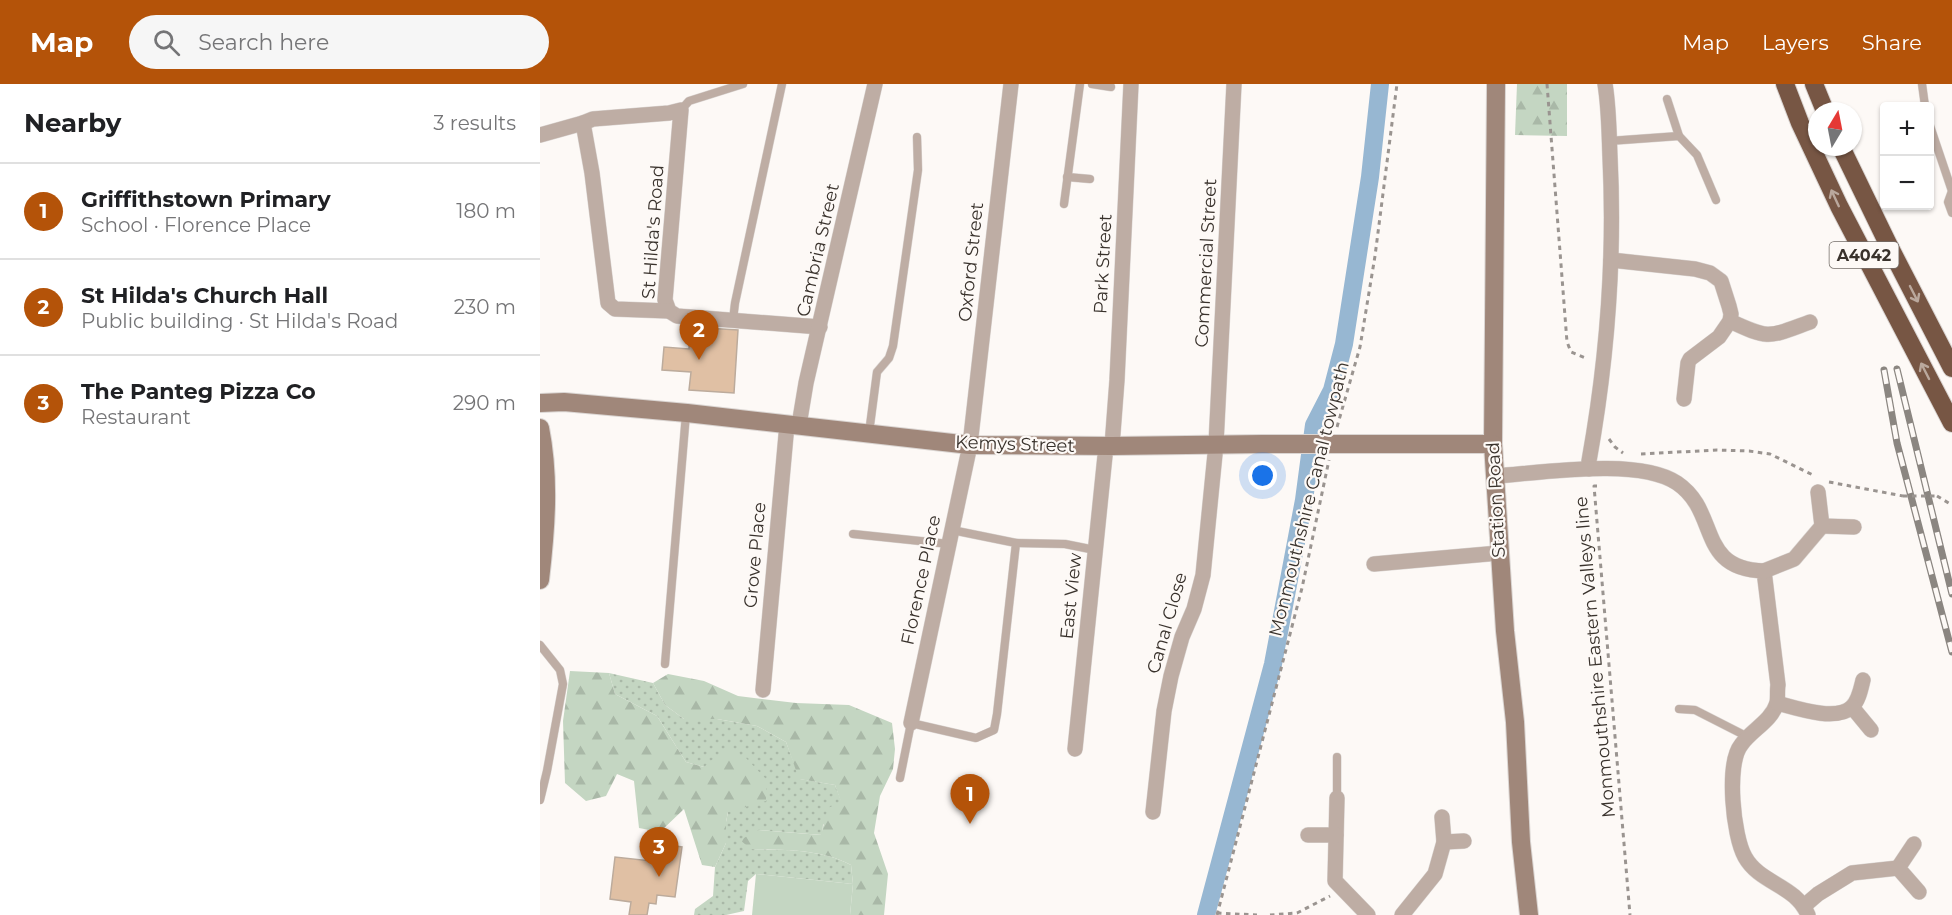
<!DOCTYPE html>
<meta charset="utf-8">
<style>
:root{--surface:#fff;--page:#f6f6f6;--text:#202124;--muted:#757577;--line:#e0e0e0;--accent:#b45309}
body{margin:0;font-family:Montserrat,sans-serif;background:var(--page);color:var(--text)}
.controls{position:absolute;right:18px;top:18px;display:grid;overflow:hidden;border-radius:6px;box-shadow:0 2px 4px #0004}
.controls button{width:54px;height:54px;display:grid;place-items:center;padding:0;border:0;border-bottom:2px solid var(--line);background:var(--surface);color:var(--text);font:30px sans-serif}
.compass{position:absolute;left:1268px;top:18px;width:54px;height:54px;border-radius:50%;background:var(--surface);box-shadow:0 2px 4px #0004;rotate:10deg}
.you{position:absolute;left:723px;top:392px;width:21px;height:21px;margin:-15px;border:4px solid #fff;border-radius:50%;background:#1a73e8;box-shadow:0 0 0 9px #1a73e833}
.badge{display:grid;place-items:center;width:39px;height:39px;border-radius:50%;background:var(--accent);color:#fff;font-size:20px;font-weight:700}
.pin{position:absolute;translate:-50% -50px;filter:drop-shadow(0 2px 3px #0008)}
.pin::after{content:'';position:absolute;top:32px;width:21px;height:18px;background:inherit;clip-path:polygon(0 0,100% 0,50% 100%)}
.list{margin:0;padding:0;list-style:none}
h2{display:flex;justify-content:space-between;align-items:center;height:78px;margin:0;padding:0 24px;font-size:26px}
h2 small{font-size:20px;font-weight:400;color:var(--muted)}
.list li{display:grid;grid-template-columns:39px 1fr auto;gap:18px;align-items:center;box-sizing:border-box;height:96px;padding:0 24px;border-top:2px solid var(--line)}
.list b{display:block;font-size:22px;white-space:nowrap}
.list p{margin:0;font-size:20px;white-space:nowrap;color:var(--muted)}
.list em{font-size:20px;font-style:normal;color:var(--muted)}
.icon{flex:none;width:33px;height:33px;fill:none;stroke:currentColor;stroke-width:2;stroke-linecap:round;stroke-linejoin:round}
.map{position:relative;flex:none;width:1412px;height:831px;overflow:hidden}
header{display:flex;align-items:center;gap:36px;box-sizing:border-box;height:84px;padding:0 30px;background:var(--accent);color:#fff}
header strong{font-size:28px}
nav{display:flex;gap:33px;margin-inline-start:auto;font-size:21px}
.search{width:420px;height:54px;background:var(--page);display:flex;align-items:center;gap:15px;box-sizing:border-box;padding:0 21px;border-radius:33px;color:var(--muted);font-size:22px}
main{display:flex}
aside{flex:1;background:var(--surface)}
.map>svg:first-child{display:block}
.grass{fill:url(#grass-dots)}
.forest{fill:url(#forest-firs)}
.garden{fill:#c4d6c2}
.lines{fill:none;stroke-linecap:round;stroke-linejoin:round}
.canal{stroke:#97b7d2;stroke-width:18}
.building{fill:#e0c0a4;stroke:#bcab9c;stroke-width:1.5}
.lane-casing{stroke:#dad5d2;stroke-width:9}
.street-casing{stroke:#dad5d2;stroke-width:16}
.secondary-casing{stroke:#dad5d2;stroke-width:20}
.highway-casing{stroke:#dad5d2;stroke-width:20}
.path{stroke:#9a9490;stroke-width:3;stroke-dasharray:4.5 4.5;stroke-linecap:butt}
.lane{stroke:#beada4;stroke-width:8}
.street{stroke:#beada4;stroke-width:15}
.secondary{stroke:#a0877a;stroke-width:18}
.highway{stroke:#775644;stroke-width:18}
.rail-casing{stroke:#8b8681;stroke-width:7}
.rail{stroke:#fdf9f6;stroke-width:4.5;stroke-dasharray:14;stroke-linecap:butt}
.path-bridge{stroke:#9a9490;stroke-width:3;stroke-dasharray:4.5 4.5;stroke-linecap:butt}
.oneway{stroke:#baa89d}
.labels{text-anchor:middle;stroke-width:4.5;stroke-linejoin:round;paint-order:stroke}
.shield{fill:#fdf9f6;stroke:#746e69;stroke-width:1.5}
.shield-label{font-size:16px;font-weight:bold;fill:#39322c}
.street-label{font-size:18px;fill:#39322c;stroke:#fdf9f6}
</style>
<header>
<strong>Map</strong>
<div class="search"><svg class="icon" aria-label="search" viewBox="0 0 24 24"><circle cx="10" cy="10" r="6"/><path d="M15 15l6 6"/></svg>Search here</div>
<nav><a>Map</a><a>Layers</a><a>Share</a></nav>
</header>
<main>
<aside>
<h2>Nearby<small>3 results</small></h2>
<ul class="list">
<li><span class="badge">1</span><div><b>Griffithstown Primary</b><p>School · Florence Place</p></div><em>180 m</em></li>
<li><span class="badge">2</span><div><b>St Hilda's Church Hall</b><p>Public building · St Hilda's Road</p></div><em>230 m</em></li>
<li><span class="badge">3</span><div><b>The Panteg Pizza Co</b><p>Restaurant</p></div><em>290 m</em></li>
</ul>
</aside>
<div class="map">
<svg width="1412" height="831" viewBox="0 0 1412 831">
<defs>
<pattern id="grass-dots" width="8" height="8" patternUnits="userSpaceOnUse" patternTransform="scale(1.5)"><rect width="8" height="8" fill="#c4d6c2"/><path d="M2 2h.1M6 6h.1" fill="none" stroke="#a9b8a7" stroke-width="1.8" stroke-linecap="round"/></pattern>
<pattern id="forest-firs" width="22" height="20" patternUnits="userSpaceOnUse" patternTransform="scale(1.5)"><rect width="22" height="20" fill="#c4d6c2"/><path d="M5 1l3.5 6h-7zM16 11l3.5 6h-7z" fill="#a9b8a7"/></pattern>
</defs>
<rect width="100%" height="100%" fill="#fdf9f6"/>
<path class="grass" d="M69,589L113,599L125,621L144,635H177L217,642L246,658L260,695L295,701L302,719L283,741L282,751L219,746L211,765C245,766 281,765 311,781L313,800L216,790L208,797L204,827L186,831H154L155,825L173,812L175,783L186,759V738L188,728L164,683L146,678L117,632L75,610Z"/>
<g class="forest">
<path d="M977,0H1027V52L975,51Z"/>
<path d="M30,587L69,589L75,610L117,632L146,678L164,683L188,662L206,674L226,695V717L188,728L186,738V759L175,783L162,781L144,725L120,748L99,744L94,697L77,690L66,712L46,717L25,699L23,637Z"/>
<path d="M128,590L164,597L198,612L256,619L309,621L352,639L355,665L353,685L340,712L334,749L348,790L344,831H310L313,800L311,781C281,765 245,766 211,765L200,756L219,746L281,751L288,724L301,718L295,701L259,695L246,658L217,642L177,635H144L125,621L113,599Z"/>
</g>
<path class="garden" d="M216,790L313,800L310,831H212Z"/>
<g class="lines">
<path class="canal" d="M666,831L733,580L764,416L774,341L792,306L804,260L830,93L840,0"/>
</g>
<g class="building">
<path d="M150,243L198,246L194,309L149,306L151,288L122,286L124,263L149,265Z"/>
<path d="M114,759L142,763L135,813L117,811L116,820L109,819L107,831H89L91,818L70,815L75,773L111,777Z"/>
</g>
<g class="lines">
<g class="lane-casing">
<g id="lane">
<path d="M552,0L571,3"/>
<path d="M1382,0L1385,22"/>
<path d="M1127,15L1139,52"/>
<path d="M141,26L149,17L203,0"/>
<path d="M1390,42L1412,107"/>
<path d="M1069,57L1139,52L1157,71L1176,116"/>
<path d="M527,93L550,95"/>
<path d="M1412,107L1408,118L1412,129"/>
<path d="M524,120L540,0"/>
<path d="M193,236L195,219L242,0"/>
<path d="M329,349L337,288L349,274L353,262L378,86L377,53"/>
<path d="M313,450L409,460"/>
<path d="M476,459L525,460L555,466"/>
<path d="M0,561L20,586L23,600L7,687L0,716"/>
<path d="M125,580L146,330"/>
<path d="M1139,625L1155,626L1208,653"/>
<path d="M360,694L371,639L436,654L454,646L457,630L476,459L412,446"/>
<path d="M797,714V673"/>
</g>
</g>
<g class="street-casing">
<g id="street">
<path d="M43,39L53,35L129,29L141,26L125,216L129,227L137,232L280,243"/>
<path d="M0,51L43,39L52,89L68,219L75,225L129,227"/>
<path d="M1071,176L1155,185L1170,189L1181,197L1189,222L1191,230L1190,237L1179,253L1150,275L1148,279L1144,315"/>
<path d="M1190,237C1230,256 1229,253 1270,238"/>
<path d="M259,341L266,299L335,0"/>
<path d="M572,362L577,296L591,0"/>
<path d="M1049,385V377C1067,277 1075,174 1070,73C1069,49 1069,24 1065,0"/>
<path d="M955,392C1000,389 1099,373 1137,399C1180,428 1156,485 1224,487L1238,601C1237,606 1238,614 1237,619C1231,638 1211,646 1201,661C1186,680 1193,752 1205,773C1220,800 1256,801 1268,831"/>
<path d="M1282,442L1314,443"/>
<path d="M834,480L959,469"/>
<path d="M1224,487L1254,475L1282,442L1278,408"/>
<path d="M223,606L247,340"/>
<path d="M1237,619C1256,624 1296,638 1312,623C1319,616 1321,604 1323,596"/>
<path d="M1312,623L1331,646"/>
<path d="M371,639L430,361L471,0"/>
<path d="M535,665L566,362"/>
<path d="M797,714L795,797L828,831"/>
<path d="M613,728L624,627L631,592L642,553L654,525L663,491L676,360L694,0"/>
<path d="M768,751H796"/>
<path d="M904,758L924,757"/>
<path d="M1374,760L1358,784L1379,808"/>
<path d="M1264,822L1278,810L1312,789L1358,784"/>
<path d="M862,831L895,790L904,758L902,733"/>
</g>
</g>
<g class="secondary-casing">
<g id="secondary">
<path d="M956,0L953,360L965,547L975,638L981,758L989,831"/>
<path d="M0,319L24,318L147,329L430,361L572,362L722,360H953"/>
<path d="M0,344C10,394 6,445 0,496"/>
</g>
</g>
<g class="highway-casing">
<g id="highway">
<path d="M1245,0L1260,39L1299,122L1412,339"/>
<path d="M1274,0L1285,27"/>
<path d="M1301,63L1349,162L1412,284"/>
</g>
</g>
<g class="path">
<path d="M1007,0L1027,258L1031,268L1048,275"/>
<path d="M797,343L820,263L835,172L857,0"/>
<path d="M1069,355L1075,363L1083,369"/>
<path d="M1101,370L1177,366L1209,367L1230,370L1275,392"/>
<path d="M1289,398L1363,412"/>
<path d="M1057,402H1054L1090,831"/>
<path d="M1397,412L1412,421"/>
<path d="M677,829L717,831"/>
<path d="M677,831L762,504L789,376"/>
<path d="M730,831L757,829L790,812"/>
</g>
<use href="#lane" class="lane"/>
<use href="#street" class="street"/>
<use href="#secondary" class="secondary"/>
<use href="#highway" class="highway"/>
<g class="rail-casing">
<g id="rail">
<path d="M1357,285L1412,510"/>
<path d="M1344,286L1357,359L1412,568"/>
</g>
</g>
<use href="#rail" class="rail"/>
<path class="path-bridge" d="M1363,412H1397"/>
</g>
<defs><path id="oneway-shaft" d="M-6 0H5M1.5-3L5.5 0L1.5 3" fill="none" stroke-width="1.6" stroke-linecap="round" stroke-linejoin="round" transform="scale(1.5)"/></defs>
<g class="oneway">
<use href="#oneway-shaft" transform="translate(1295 114) rotate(-115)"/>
<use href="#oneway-shaft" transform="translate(1374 210) rotate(63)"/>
<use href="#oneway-shaft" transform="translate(1385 287) rotate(-117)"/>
</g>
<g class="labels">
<rect class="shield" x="1289.5" y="158" width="69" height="26" rx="4.5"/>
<g class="shield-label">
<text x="1324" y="177">A4042</text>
</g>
<g class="street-label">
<text transform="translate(113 148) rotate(-86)" y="6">St Hilda's Road</text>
<text transform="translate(278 166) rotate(-77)" y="6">Cambria Street</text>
<text transform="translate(431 178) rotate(-84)" y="6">Oxford Street</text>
<text transform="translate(666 179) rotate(-87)" y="6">Commercial Street</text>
<text transform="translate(563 180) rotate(-87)" y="6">Park Street</text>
<text transform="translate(475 360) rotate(2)" y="6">Kemys Street</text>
<text transform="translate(769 415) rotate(-76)" y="6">Monmouthshire Canal towpath</text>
<text transform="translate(956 416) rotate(-93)" y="6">Station Road</text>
<text transform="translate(215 471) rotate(-85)" y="6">Grove Place</text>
<text transform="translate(381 496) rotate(-78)" y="6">Florence Place</text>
<text transform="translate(531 512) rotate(-84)" y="6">East View</text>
<text transform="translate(627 539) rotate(-74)" y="6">Canal Close</text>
<text transform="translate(1055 573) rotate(-95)" y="6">Monmouthshire Eastern Valleys line</text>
</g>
</g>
</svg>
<div class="controls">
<button>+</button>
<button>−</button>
</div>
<svg class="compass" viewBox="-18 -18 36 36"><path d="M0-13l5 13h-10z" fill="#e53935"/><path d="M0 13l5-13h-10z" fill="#757577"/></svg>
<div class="you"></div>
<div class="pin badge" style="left:430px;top:740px">1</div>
<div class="pin badge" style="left:159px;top:276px">2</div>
<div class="pin badge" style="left:119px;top:793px">3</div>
</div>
</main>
